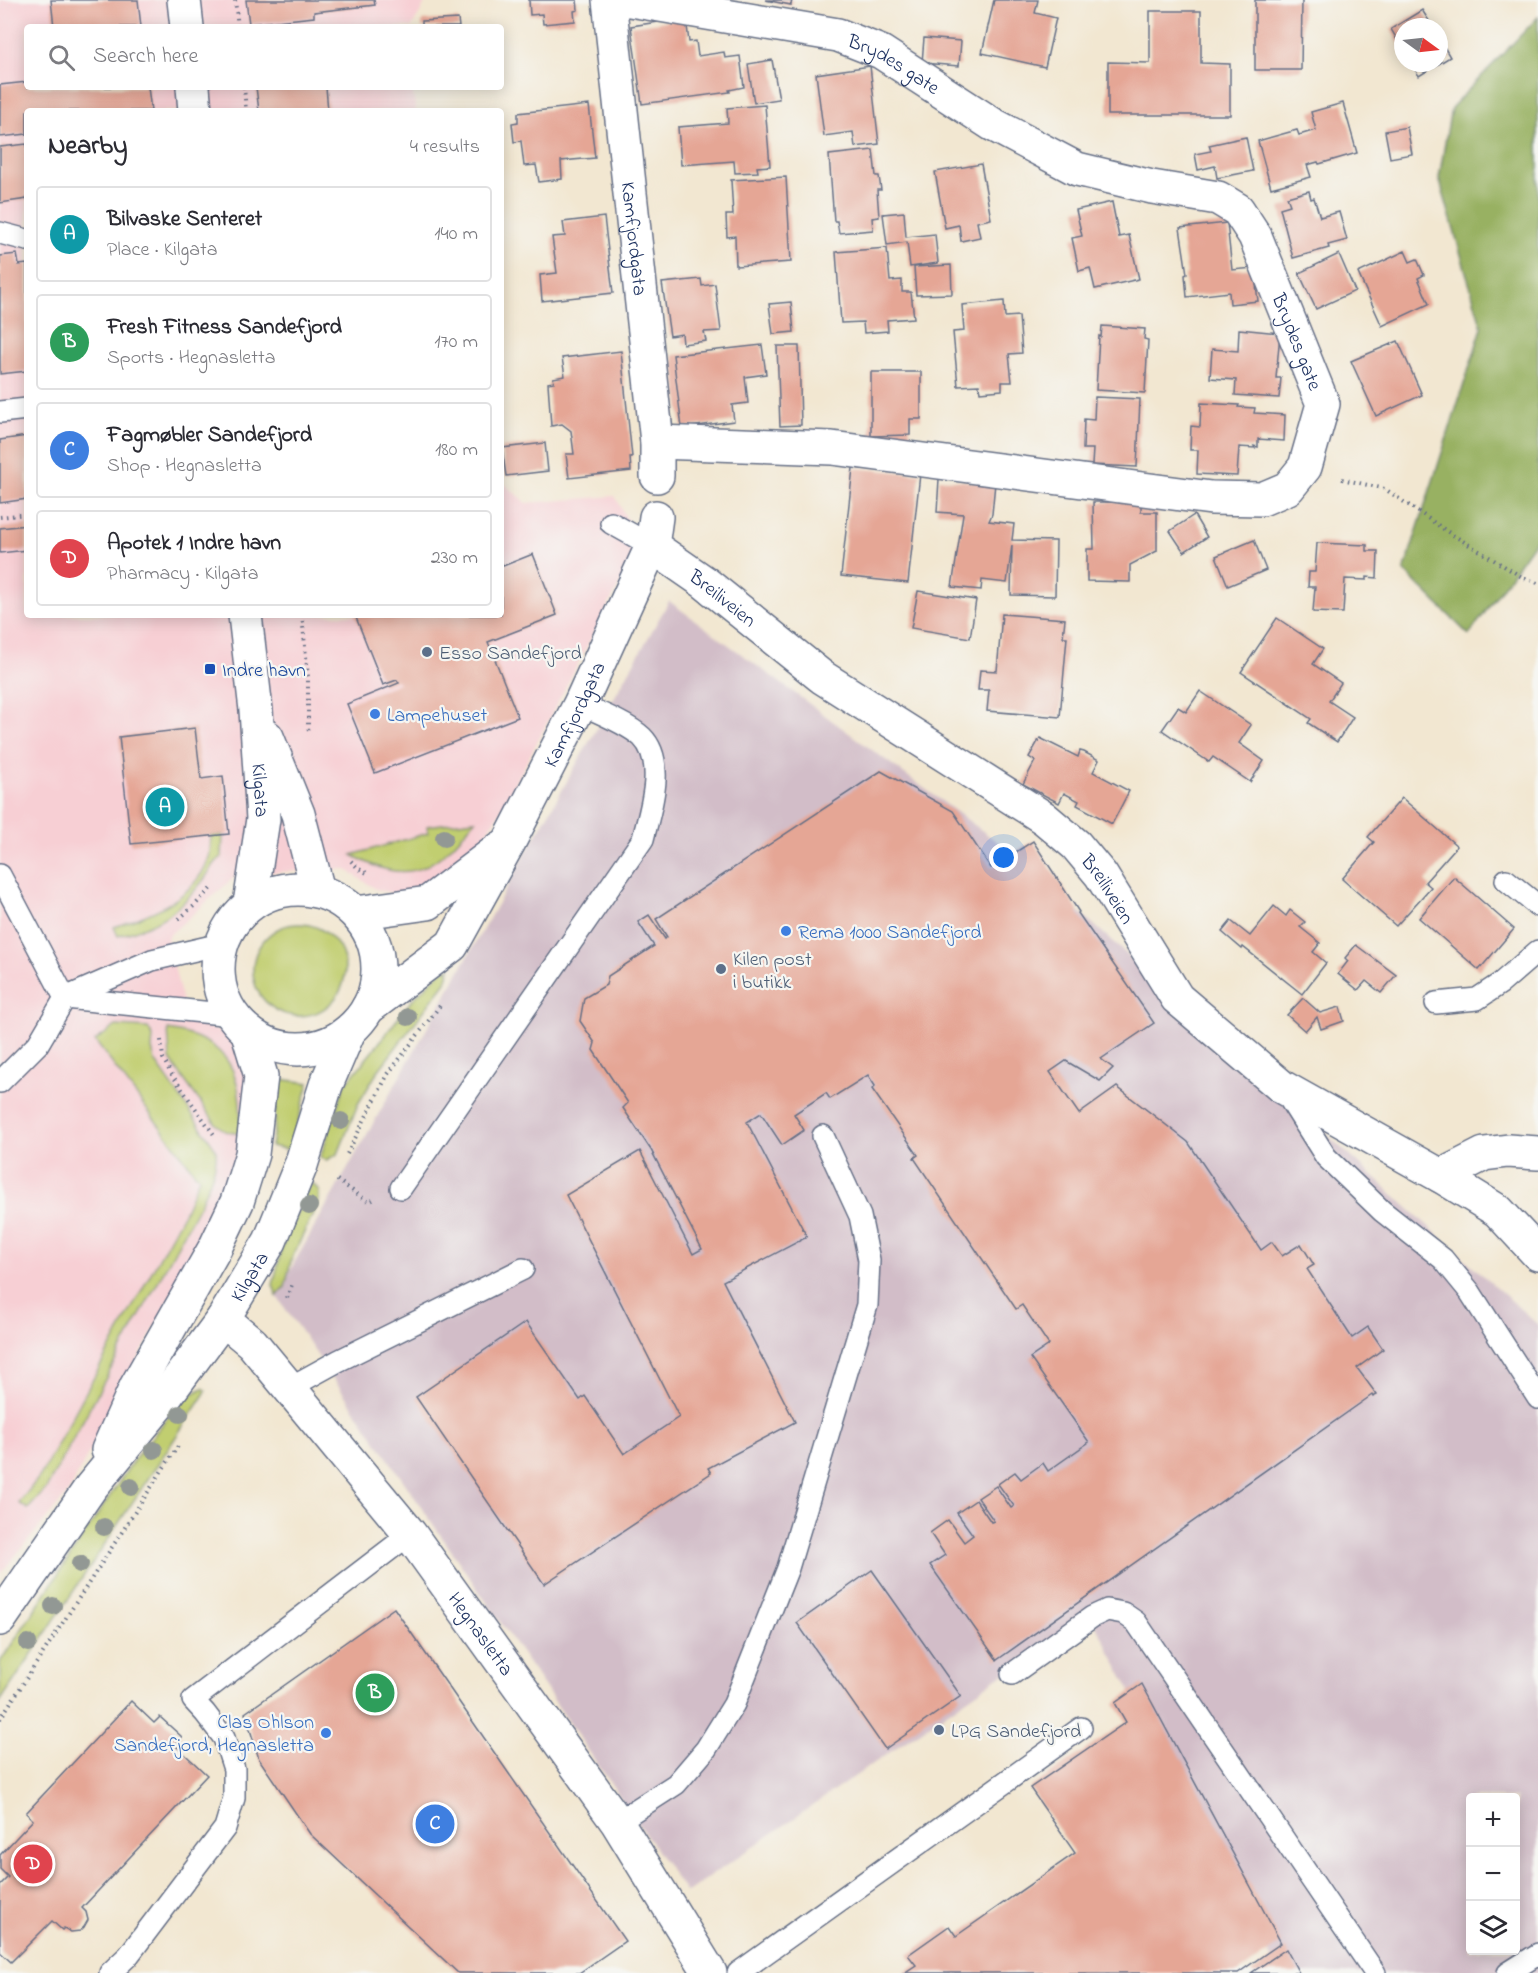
<!DOCTYPE html>
<meta charset="utf-8">
<style>
:root{--surface:#fff;--page:#f2f2f3;--text:#2b2b33;--muted:#7c7c81;--line:#e1e1e2;--accent:#111827}
body{margin:0;font-family:"Indie Flower",sans-serif;background:var(--page);color:var(--text)}
.controls{position:absolute;right:18px;bottom:18px;display:grid;overflow:hidden;border-radius:6px;box-shadow:0 3px 15px #0003}
.controls button{width:54px;height:54px;display:grid;place-items:center;padding:0;border:0;border-bottom:2px solid var(--line);background:var(--surface);color:var(--text);font:30px sans-serif}
.compass{position:absolute;left:1394px;top:18px;width:54px;height:54px;border-radius:50%;background:var(--surface);box-shadow:0 3px 15px #0003;rotate:105deg}
.you{position:absolute;left:1004px;top:858px;width:21px;height:21px;margin:-15px;border:4px solid #fff;border-radius:50%;background:#1a73e8;box-shadow:0 0 0 9px #1a73e833}
.badge{display:grid;place-items:center;width:39px;height:39px;border-radius:50%;background:var(--accent);color:#fff;font-size:20px;font-weight:700}
.pin{position:absolute;translate:-50% -50%;border:3px solid #fff;box-shadow:0 2px 6px #0006}
.list{margin:0;padding:0;list-style:none}
h2{display:flex;justify-content:space-between;align-items:center;height:78px;margin:0;padding:0 24px;font-size:26px}
h2 small{font-size:20px;font-weight:400;color:var(--muted)}
.list li{display:grid;grid-template-columns:39px 1fr auto;gap:18px;align-items:center;box-sizing:border-box;height:96px;margin:0 12px 12px;padding:0 12px;border:2px solid var(--line);border-radius:6px}
.list b{display:block;font-size:22px;white-space:nowrap}
.list p{margin:0;font-size:20px;white-space:nowrap;color:var(--muted)}
.list em{font-size:20px;font-style:normal;color:var(--muted)}
.icon{flex:none;width:33px;height:33px;fill:none;stroke:currentColor;stroke-width:2;stroke-linecap:round;stroke-linejoin:round}
.map{position:relative;flex:none;width:1538px;height:1973px;overflow:hidden}
.search{position:absolute;background:var(--surface);box-shadow:0 3px 15px #0003;left:24px;top:24px;width:480px;height:66px;display:flex;align-items:center;gap:15px;box-sizing:border-box;padding:0 21px;border-radius:6px;color:var(--muted);font-size:22px}
.panel{position:absolute;background:var(--surface);box-shadow:0 3px 15px #0003;left:24px;top:108px;width:480px;height:510px;border-radius:6px}
.map>svg:first-child{display:block}
.built{fill:#f7cfd4}
.industrial{fill:#d2bdc8;fill-rule:evenodd}
.green{fill:#c1ce70;stroke:#6e7e67;stroke-width:1.5}
.forest{fill:#98b162;stroke:#5a7060;stroke-width:1.5}
.building{fill:#e5a695}
.lines{fill:none;stroke-linecap:round;stroke-linejoin:round}
.lane-casing{stroke:#666f86;stroke-width:24}
.street-casing{stroke:#666f86;stroke-width:36}
.secondary-casing{stroke:#666f86;stroke-width:36}
.path{stroke:#666f86;stroke-width:4;stroke-dasharray:1.5 4.5;stroke-linecap:butt}
.lane{stroke:#fff;stroke-width:21}
.street{stroke:#fff;stroke-width:33}
.secondary{stroke:#fff;stroke-width:33}
.tree{fill:#929894}
.service-dot{fill:#5c6f8a;stroke:#f6f6f2;stroke-width:2}
.transit-dot{fill:#1a4fb4;stroke:#f6f6f2;stroke-width:2}
.shop-dot{fill:#3f7fe0;stroke:#f6f6f2;stroke-width:2}
.labels{text-anchor:middle;stroke-width:4.5;stroke-linejoin:round;paint-order:stroke}
.street-label{font-size:20px;fill:#1b2f5e;stroke:#f6f6f2}
.service-label{font-size:20px;fill:#4e5e75;stroke:#f6f6f2;text-anchor:start}
.transit-label{font-size:20px;fill:#164399;stroke:#f6f6f2;text-anchor:start}
.shop-label{font-size:20px;fill:#366cbe;stroke:#f6f6f2;text-anchor:start}
</style>
<div class="map">
<svg width="1538" height="1973" viewBox="0 0 1538 1973">
<rect width="100%" height="100%" fill="#f6f6f2"/>
<filter id="ink" filterUnits="userSpaceOnUse"><feTurbulence type="fractalNoise" baseFrequency=".0167" numOctaves="2"/><feDisplacementMap in="SourceGraphic" scale="12" xChannelSelector="R" yChannelSelector="G"/><feConvolveMatrix kernelMatrix="1 2 1 2 8 2 1 2 1" color-interpolation-filters="sRGB"/></filter>
<filter id="wash" filterUnits="userSpaceOnUse"><feTurbulence type="fractalNoise" baseFrequency=".008" numOctaves="4" result="noise"/><feDisplacementMap in="SourceGraphic" scale="24" xChannelSelector="R" yChannelSelector="G"/><feGaussianBlur stdDeviation="1.35" result="paint"/><feColorMatrix in="noise" values="0 0 0 0 0 0 0 0 0 0 0 0 0 0 0 0 0 1.4 0 .05"/><feComposite in="paint" operator="in"/></filter>
<g filter="url(#wash)">
<rect width="100%" height="100%" fill="#f2e7d1"/>
<path class="built" d="M0,0H427L412,27H27V87H412L416,111H27V615H501V481L526,503L615,496L640,545L502,809L472,854L431,887L399,895L376,889L345,869L238,874L167,937L187,1020L225,1033L246,1059L250,1113L225,1193L68,1493L0,1574Z"/>
<path class="industrial" d="M669,601L1022,860L1538,1325V1973H1279L1090,1614L686,1893L276,1295ZM1470,1798H1516V1950H1470Z"/>
<g class="green">
<path d="M475,820C437,867 412,889 352,855L428,833L427,826Z"/>
<path d="M223,835L222,857C213,862 209,874 202,882C177,913 156,926 118,936L114,927C149,915 194,899 208,860C211,853 210,844 211,836Z"/>
<circle cx="299" cy="970" r="46"/>
<path d="M450,968L446,982L378,1071L358,1104L338,1154L327,1160L320,1158L344,1086L379,1043L412,1000L442,971Z"/>
<path d="M116,1026L148,1028L153,1036L152,1049L155,1061L216,1149C218,1168 207,1188 200,1204L46,1489L28,1509L19,1503L40,1476L185,1211L199,1178L95,1041Z"/>
<path d="M168,1030C231,1039 244,1076 240,1134L225,1131L216,1124L175,1067L170,1059Z"/>
<path d="M280,1079L309,1083L290,1150L271,1146L275,1124L276,1083Z"/>
<path d="M311,1182L319,1190V1201L291,1260L285,1287L277,1296L273,1285L282,1247Z"/>
<path d="M203,1388L206,1390L205,1393L0,1702V1662L135,1458L182,1400Z"/>
</g>
<path class="forest" d="M1538,17V537L1469,635L1404,571L1482,328L1439,178L1451,108Z"/>
<g id="blocks">
<g class="building">
<path d="M51,0H138L141,27H54Z"/>
<path d="M246,0H374L375,5L314,12V17L249,24Z"/>
<path d="M529,0H577L578,10L574,11L575,21L543,24L542,14L530,15Z"/>
<path d="M765,0H792L791,5Z"/>
<path d="M994,0H1038L1035,13L1056,18L1045,67L982,53Z"/>
<path d="M1255,0H1302L1301,70H1255Z"/>
<path d="M1422,10L1433,27H1403V50L1391,29Z"/>
<path d="M1150,11H1201V63L1230,64V115H1108V62L1150,63Z"/>
<path d="M686,18L689,42L696,41L698,56L724,52L725,58L740,56L744,87L729,90L730,92L642,104L631,26Z"/>
<path d="M458,19L459,27H422V21Z"/>
<path d="M924,38L961,41L959,66L922,63Z"/>
<path d="M1439,38L1450,57L1419,76L1411,63H1439Z"/>
<path d="M772,60L779,99L754,103L748,64Z"/>
<path d="M870,66L879,144L855,147L853,132L824,136L816,74Z"/>
<path d="M27,82V87H148L151,111H27V134L0,137V85Z"/>
<path d="M256,87H326L328,111H259Z"/>
<path d="M1343,103L1357,153L1319,164L1318,162L1307,165L1311,177L1271,188L1258,141L1297,130L1299,135L1316,130L1311,112Z"/>
<path d="M589,105L595,158L561,161L562,179L539,182L536,165L524,166L521,141L514,142L512,123L518,122V113Z"/>
<path d="M765,105L770,166L757,167L758,172L735,173L734,161L681,165L678,127L728,123L727,108Z"/>
<path d="M1407,127L1412,154L1390,158L1385,131Z"/>
<path d="M1246,137L1253,171L1217,178L1215,166L1198,170L1195,154L1211,151L1209,145Z"/>
<path d="M27,144V199L0,203V147Z"/>
<path d="M873,150L876,176H879L881,190H877L879,217L872,218L873,230L839,233L837,221H834L829,155Z"/>
<path d="M981,164L991,219L977,222L980,237L961,241L959,225L945,228L935,172Z"/>
<path d="M786,177L791,262L736,266L735,236L727,237L726,215H733L731,180Z"/>
<path d="M1309,191L1311,199L1314,198L1320,217L1339,212L1347,240L1328,245L1329,248L1293,258L1280,208L1290,205L1287,197Z"/>
<path d="M1112,202L1119,237L1129,235L1139,279L1095,289L1090,268L1079,271L1072,238L1082,236L1076,210Z"/>
<path d="M904,212L906,237L935,234L938,263L910,267L907,242L887,245L883,214Z"/>
<path d="M604,217L613,293L542,301L540,275L557,273L552,237L565,236L563,222Z"/>
<path d="M1227,223L1232,270L1254,268L1258,301L1230,304L1229,292L1187,297L1185,275L1187,274L1180,228Z"/>
<path d="M887,248L890,281L902,280V292H911L914,318L887,320L888,331L864,333L863,322L841,323L836,252Z"/>
<path d="M1405,251L1410,262L1417,259L1424,275L1418,278L1429,304L1382,326L1358,273Z"/>
<path d="M17,254L19,265L27,264V371L0,374V256Z"/>
<path d="M1339,254L1355,291L1316,309L1299,273Z"/>
<path d="M951,265L952,294L916,295L914,267Z"/>
<path d="M701,279L702,286L715,284L721,331L704,332L706,341L683,344L682,334L670,336L662,283Z"/>
<path d="M1004,301L1005,317L1019,316L1022,353L1009,354L1012,382H1002V390L980,392L979,385L958,386L953,332L964,331L962,305Z"/>
<path d="M791,302L794,332L773,334L769,304Z"/>
<path d="M1102,326L1145,329L1144,339L1148,340L1145,393L1096,390L1099,336L1101,337Z"/>
<path d="M1239,329L1280,333L1276,378H1281L1279,398L1235,395L1236,380L1210,378L1212,349L1238,351Z"/>
<path d="M1398,341L1422,395L1376,416L1351,361Z"/>
<path d="M762,345L766,374L745,377L748,403L732,405L734,421L682,428L673,355Z"/>
<path d="M777,346H799L801,425L780,426Z"/>
<path d="M621,351L632,457H630L631,471L569,478L566,454H574L571,431L562,424L551,426L548,383L554,382L553,378L565,376L562,358Z"/>
<path d="M871,372H921V419H910V435L871,436Z"/>
<path d="M1095,397L1140,399L1137,467L1092,465L1093,449H1083L1084,419L1094,420Z"/>
<path d="M1201,403L1239,405L1238,407L1255,408L1254,413L1285,415L1284,441L1258,439V447L1254,446L1255,448L1239,447L1237,476L1197,474L1198,450H1190L1191,426L1200,427Z"/>
<path d="M27,436V499L0,503V440Z"/>
<path d="M545,443L548,471L506,476L502,448Z"/>
<path d="M853,468L920,474L908,583L841,576Z"/>
<path d="M939,479L995,483L992,514L989,521L1014,524L1012,540L1056,541L1055,596L1011,595L1012,545L1007,583L982,580L981,590L952,587L963,514L937,512Z"/>
<path d="M1093,502H1141V512H1157V551L1130,565V582L1087,581V549H1094Z"/>
<path d="M1194,515L1207,537L1184,552L1170,531Z"/>
<path d="M27,525V550L0,553V528Z"/>
<path d="M1254,540L1266,570L1228,586L1216,556Z"/>
<path d="M1317,543L1367,545V551H1378L1377,578L1367,577V580L1345,579L1343,613L1313,612L1315,587H1308L1309,572H1315Z"/>
<path d="M533,554L557,615L488,642L518,717L375,773L347,704L399,683L397,680L383,685L355,615H501V561L503,566Z"/>
<path d="M918,591L976,600L970,638L911,628Z"/>
<path d="M1002,614L1065,619L1063,637H1067L1060,717L987,711L989,690H978L980,670L997,671Z"/>
<path d="M1277,618L1323,649L1313,664L1341,683L1329,701L1353,717L1337,742L1308,723L1311,719L1241,672Z"/>
<path d="M1200,691L1251,725L1239,743L1264,761L1250,782L1213,757L1209,762L1162,730L1178,707L1186,712Z"/>
<path d="M195,728L201,779L223,776L229,834L131,844L119,737Z"/>
<path d="M1040,738L1078,757L1080,751L1084,752L1099,760L1093,772L1129,791L1112,824L1077,805L1079,801L1064,793L1059,803L1023,784L1035,761L1029,757Z"/>
<path d="M881,771L953,811L991,868L1033,841L1079,912L1078,913L1154,1023L1101,1059L1113,1068L1100,1081L1066,1061L1050,1072L1079,1114L1117,1087L1188,1142L1261,1250L1272,1242L1282,1256L1301,1244L1314,1265L1307,1269L1352,1338L1368,1327L1383,1349L1357,1368L1377,1395L1373,1397L1372,1395L997,1660L930,1565L945,1555L930,1533L948,1520L964,1542L973,1535L957,1513L976,1500L991,1522L994,1521L978,1498L996,1486L1011,1508L1014,1506L998,1484L1015,1472L1021,1479L1043,1463L1048,1471L1089,1442L1030,1358L1049,1345L1022,1305L1016,1309L914,1158L918,1155L872,1089L875,1086L868,1075L830,1099L826,1093L794,1114L804,1130L782,1145L761,1113L747,1122L807,1237L723,1281L795,1422L708,1468L711,1473L544,1584L416,1397L526,1322L580,1400L585,1396L624,1454L679,1417L566,1195L640,1151L693,1254L702,1249L651,1150L623,1108L628,1103L593,1050L595,1043L580,1021L584,998L606,985L608,976L654,946L638,922L649,915L665,939L667,937L656,919Z"/>
<path d="M1402,798L1457,846L1425,882L1431,887L1396,926L1342,879L1374,842L1368,837Z"/>
<path d="M1454,877L1514,929L1479,970L1419,918Z"/>
<path d="M1274,906L1286,916L1290,910L1305,922L1300,927L1320,943L1313,952L1326,963L1302,994L1243,947L1242,949L1222,932L1231,921L1250,936Z"/>
<path d="M1356,945L1396,975L1381,993L1366,981L1358,990L1338,974L1348,961L1345,958Z"/>
<path d="M1303,998L1320,1013L1340,1007L1344,1021L1321,1029L1317,1017L1305,1031L1287,1015Z"/>
<path d="M872,1570L961,1696L885,1749L797,1623Z"/>
<path d="M394,1608L625,1941L579,1973H458L310,1834L259,1759L245,1713Z"/>
<path d="M1142,1684L1281,1943L1238,1973H904L916,1965L908,1955L949,1926L956,1936L1075,1853L1030,1788L1126,1722L1115,1703Z"/>
<path d="M131,1701L154,1723L160,1717L182,1737L175,1745L207,1775L82,1908L86,1912L88,1920L84,1927L80,1931L71,1932L64,1928L62,1930L52,1921L11,1962L0,1952V1885L8,1877L0,1869V1855L33,1820L26,1813Z"/>
<path d="M1286,1949L1299,1973H1251Z"/>
</g>
</g>
</g>
<g filter="url(#ink)">
<use href="#blocks" fill-opacity="0" stroke="#666f86" stroke-width="1.5"/>
<g class="lines">
<g class="lane-casing">
<g id="lane">
<path d="M0,233L27,240"/>
<path d="M0,412L27,409"/>
<path d="M611,523L652,546"/>
<path d="M0,875L65,998"/>
<path d="M1506,880L1538,906"/>
<path d="M66,998L232,1015"/>
<path d="M1436,1003L1477,999L1501,983L1538,951"/>
<path d="M0,1082L38,1044L65,998L152,960L221,944"/>
<path d="M1285,1092L1326,1157L1382,1211L1443,1259L1470,1292L1538,1398"/>
<path d="M401,1188L643,839C650,810 667,762 642,737C628,724 598,712 580,704"/>
<path d="M289,1388L338,1361L523,1269"/>
<path d="M1012,1674L1092,1617L1107,1610L1123,1613L1136,1622L1375,1973"/>
<path d="M617,1822L676,1784L706,1749L734,1704L788,1568L867,1305L869,1260L860,1216L823,1136"/>
<path d="M110,1973L128,1956L225,1828L234,1798V1769L224,1738L205,1713L193,1700L410,1534"/>
<path d="M738,1973L1081,1728"/>
<path d="M1508,1973L1538,1954"/>
</g>
</g>
<g class="street-casing">
<g id="street">
<path id="s1" d="M609,0L657,442V476"/>
<path id="s2" d="M630,0L838,35L881,52L992,124L1077,169L1152,187L1218,198L1238,210L1255,236L1323,404L1305,467L1288,488L1262,499L1211,498L832,448L657,442"/>
<path id="s3" d="M652,546L704,582L822,677L1044,818L1076,845L1101,875L1177,998L1282,1087L1441,1176L1498,1211L1538,1254"/>
<path d="M356,913L428,903L501,848"/>
<path id="s4" d="M368,1008L452,945L509,842L580,704L652,546L656,517"/>
<path d="M1441,1176L1484,1154L1508,1151L1538,1153"/>
<path id="s5" d="M223,1319L252,1343L410,1534L617,1822L710,1973"/>
</g>
</g>
<g class="secondary-casing">
<g id="secondary">
<path d="M184,0L187,27"/>
<path d="M193,87L195,111"/>
<path id="s6" d="M245,615L256,710L263,819L250,904"/>
<path d="M267,737L298,814L318,891"/>
<circle cx="298" cy="969" r="80"/>
<path d="M108,1450L136,1387L215,1248L237,1202L252,1154L261,1076L248,1033"/>
<path id="s7" d="M0,1619L91,1487L163,1400L223,1319L270,1241L301,1165L326,1085L349,1031"/>
</g>
</g>
<g class="path">
<path d="M235,0L238,27"/>
<path d="M244,87L246,111"/>
<path d="M1342,479L1385,489L1448,532L1522,577L1538,583"/>
<path d="M0,517L27,514"/>
<path d="M302,615L308,677V731"/>
<path d="M351,861L359,869L367,873"/>
<path d="M179,919L195,905L212,887"/>
<path d="M161,1040L163,1058L170,1072L215,1136"/>
<path d="M347,1154L388,1074L442,1003"/>
<path d="M337,1180L369,1202L373,1200"/>
<path d="M287,1298L293,1282"/>
<path d="M0,1719L178,1446"/>
</g>
<use href="#lane" class="lane"/>
<use href="#street" class="street"/>
<use href="#secondary" class="secondary"/>
</g>
<g class="tree">
<circle cx="444" cy="838" r="9"/>
<circle cx="408" cy="1017" r="9"/>
<circle cx="341" cy="1121" r="9"/>
<circle cx="309" cy="1206" r="9"/>
<circle cx="180" cy="1414" r="9"/>
<circle cx="154" cy="1450" r="9"/>
<circle cx="131" cy="1487" r="9"/>
<circle cx="104" cy="1527" r="9"/>
<circle cx="80" cy="1564" r="9"/>
<circle cx="53" cy="1606" r="9"/>
<circle cx="28" cy="1643" r="9"/>
</g>
</g>
<g class="service-dot">
<circle cx="427" cy="652" r="6"/>
<circle cx="721" cy="969" r="6"/>
<circle cx="939" cy="1730" r="6"/>
</g>
<rect class="transit-dot" x="204" y="663" width="12" height="12" rx="3"/>
<g class="shop-dot">
<circle cx="375" cy="714" r="6"/>
<circle cx="786" cy="931" r="6"/>
<circle cx="326" cy="1733" r="6"/>
</g>
<g class="labels">
<g class="street-label">
<text dy="7" stroke="none"><textPath href="#s2" startOffset="274">Brydes gate</textPath></text>
<text dy="7" stroke="none"><textPath href="#s1" startOffset="240">Kamfjordgata</textPath></text>
<text dy="7" stroke="none"><textPath href="#s2" startOffset="798">Brydes gate</textPath></text>
<text dy="7" stroke="none"><textPath href="#s3" startOffset="88">Breiliveien</textPath></text>
<text dy="7" stroke="none"><textPath href="#s4" startOffset="366">Kamfjordgata</textPath></text>
<text dy="7" stroke="none"><textPath href="#s6" startOffset="176">Kilgata</textPath></text>
<text dy="7" stroke="none"><textPath href="#s3" startOffset="574">Breiliveien</textPath></text>
<text dy="7" stroke="none"><textPath href="#s7" startOffset="424">Kilgata</textPath></text>
<text dy="7" stroke="none"><textPath href="#s5" startOffset="408">Hegnasletta</textPath></text>
</g>
<g class="service-label">
<text x="439" y="659">Esso Sandefjord</text>
<text x="733" y="965">Kilen post<tspan x="733" dy="23">i butikk</tspan></text>
<text x="951" y="1737">LPG Sandefjord</text>
</g>
<g class="transit-label">
<text x="222" y="676">Indre havn</text>
</g>
<g class="shop-label">
<text x="387" y="721">Lampehuset</text>
<text x="798" y="938">Rema 1000 Sandefjord</text>
<text x="314" y="1728" text-anchor="end">Clas Ohlson<tspan x="314" dy="23">Sandefjord, Hegnasletta</tspan></text>
</g>
</g>
</svg>
<div class="controls">
<button>+</button>
<button>−</button>
<button><svg class="icon" aria-label="layers" viewBox="0 0 24 24"><path d="M12 4l9 5-9 5-9-5zM3 14l9 5 9-5"/></svg></button>
</div>
<svg class="compass" viewBox="-18 -18 36 36"><path d="M0-13l5 13h-10z" fill="#e53935"/><path d="M0 13l5-13h-10z" fill="#7c7c81"/></svg>
<div class="you"></div>
<div class="pin badge" style="left:165px;top:807px;background:#0f9aa8">A</div>
<div class="pin badge" style="left:375px;top:1693px;background:#2e9e5b">B</div>
<div class="pin badge" style="left:435px;top:1824px;background:#3f7fe0">C</div>
<div class="pin badge" style="left:33px;top:1864px;background:#e0444e">D</div>
<div class="search"><svg class="icon" aria-label="search" viewBox="0 0 24 24"><circle cx="10" cy="10" r="6"/><path d="M15 15l6 6"/></svg>Search here</div>
<section class="panel">
<h2>Nearby<small>4 results</small></h2>
<ul class="list">
<li><span class="badge" style="background:#0f9aa8">A</span><div><b>Bilvaske Senteret</b><p>Place · Kilgata</p></div><em>140 m</em></li>
<li><span class="badge" style="background:#2e9e5b">B</span><div><b>Fresh Fitness Sandefjord</b><p>Sports · Hegnasletta</p></div><em>170 m</em></li>
<li><span class="badge" style="background:#3f7fe0">C</span><div><b>Fagmøbler Sandefjord</b><p>Shop · Hegnasletta</p></div><em>180 m</em></li>
<li><span class="badge" style="background:#e0444e">D</span><div><b>Apotek 1 Indre havn</b><p>Pharmacy · Kilgata</p></div><em>230 m</em></li>
</ul>
</section>
</div>
